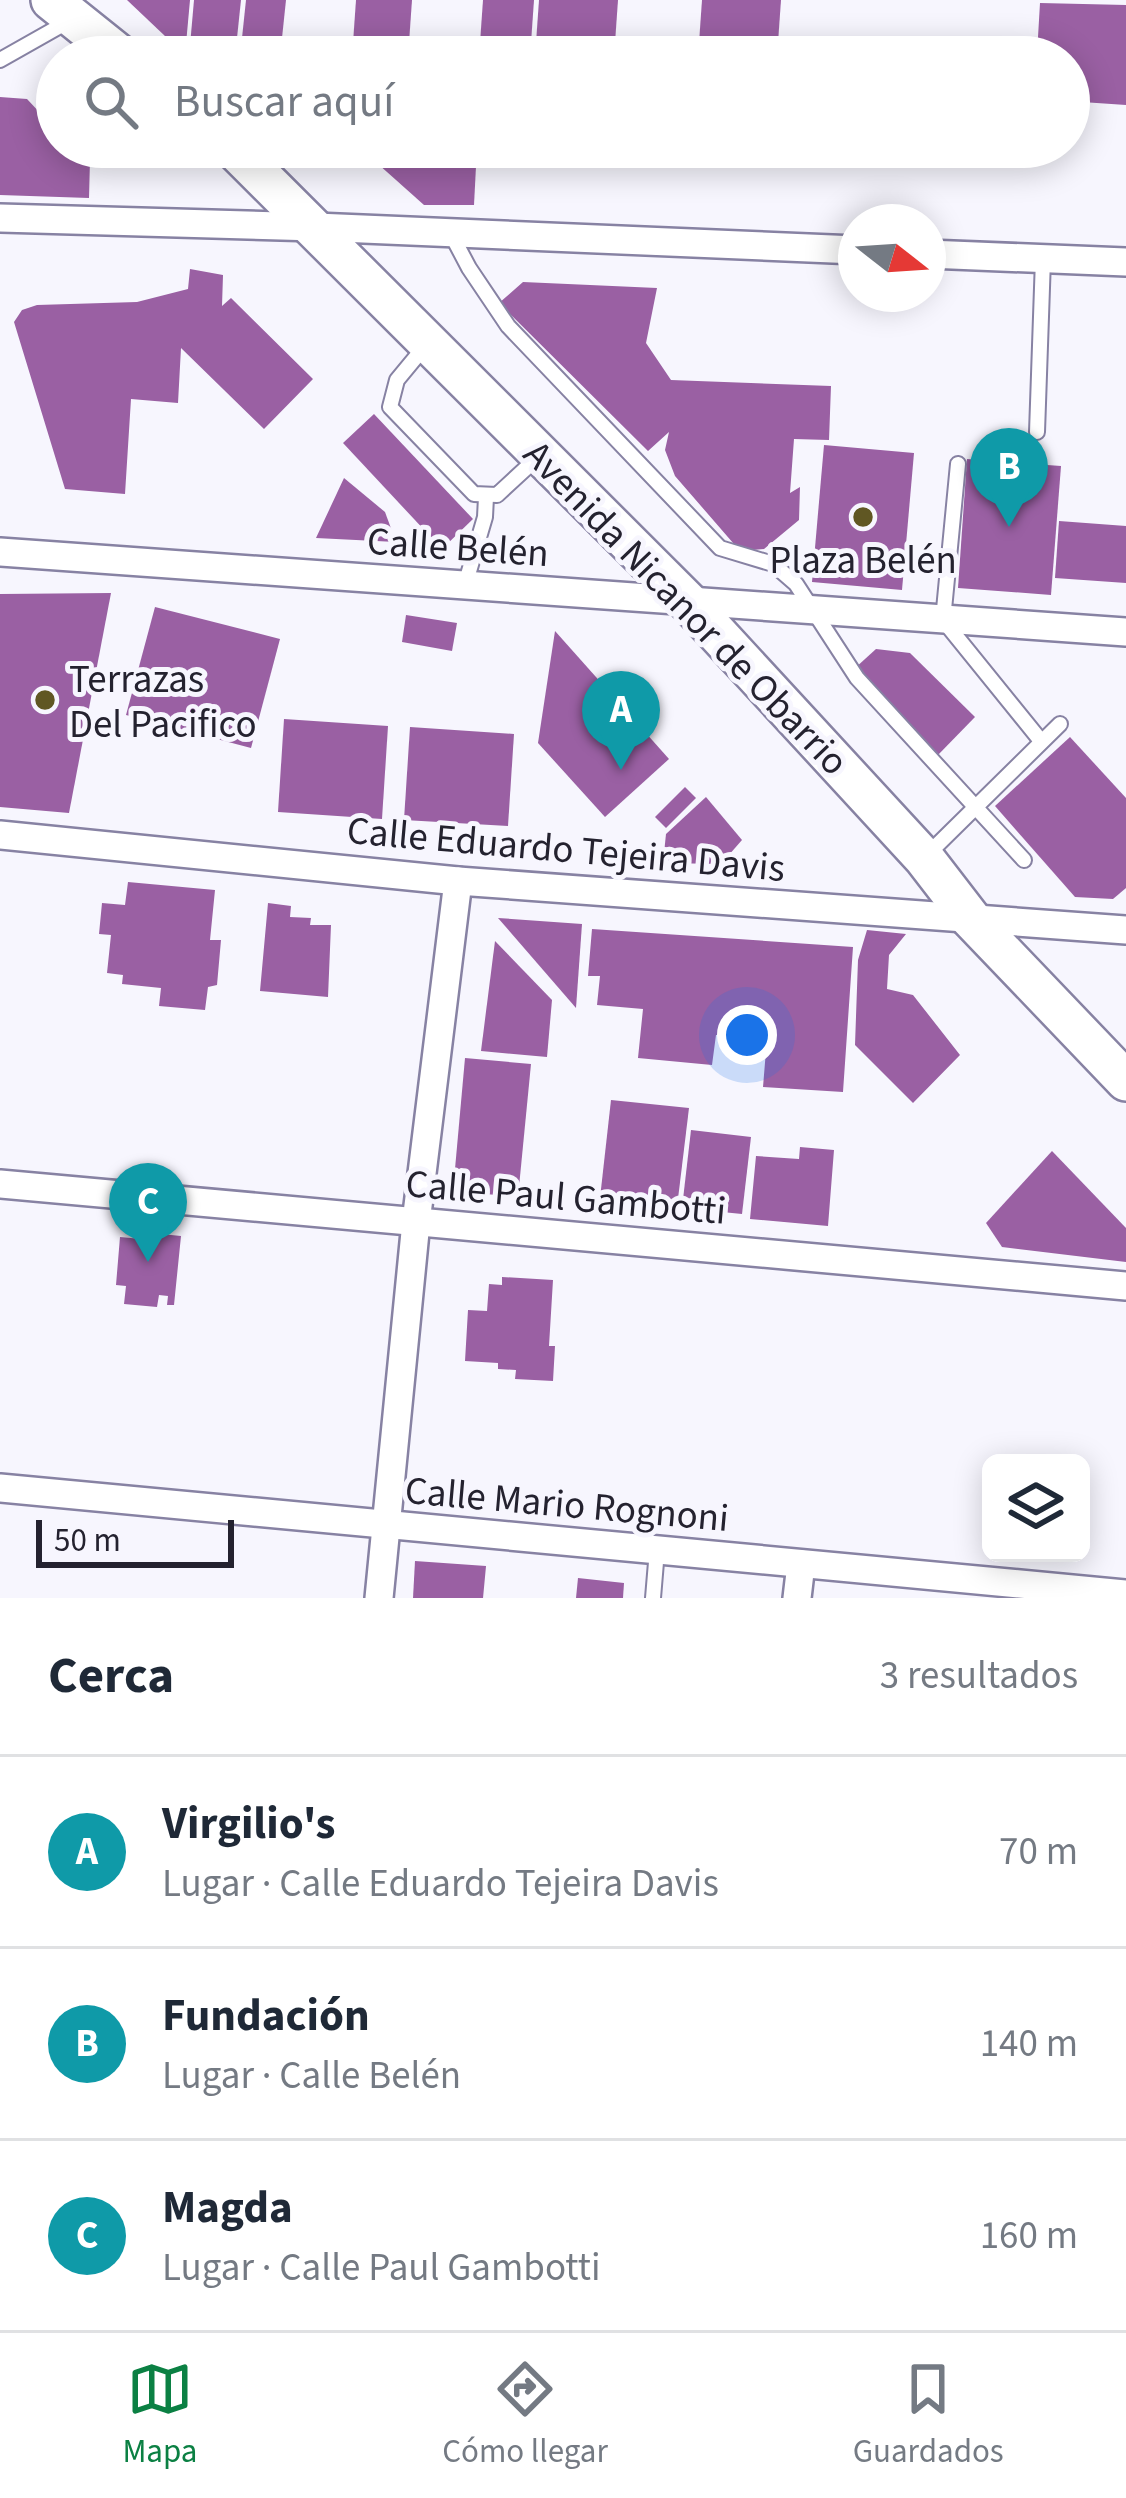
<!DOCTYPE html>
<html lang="es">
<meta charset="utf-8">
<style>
:root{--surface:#fff;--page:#f2f2f3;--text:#1f2937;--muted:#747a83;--line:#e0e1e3;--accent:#0b8043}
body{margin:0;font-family:"Source Sans 3",sans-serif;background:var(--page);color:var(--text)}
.controls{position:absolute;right:36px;bottom:36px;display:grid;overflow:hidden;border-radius:18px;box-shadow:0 6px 30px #0003}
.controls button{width:108px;height:108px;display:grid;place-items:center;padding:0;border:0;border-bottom:3px solid var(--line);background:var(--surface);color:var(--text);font:60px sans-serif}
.compass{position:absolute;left:838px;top:204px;width:108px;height:108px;border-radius:50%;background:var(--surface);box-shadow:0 6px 30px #0003;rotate:107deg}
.scale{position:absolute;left:36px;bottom:30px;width:198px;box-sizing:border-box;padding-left:12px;border:6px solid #24222f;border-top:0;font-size:33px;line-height:42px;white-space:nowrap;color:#24222f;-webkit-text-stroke:9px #f7f6fe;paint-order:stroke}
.you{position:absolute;left:747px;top:1035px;width:42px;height:42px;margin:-30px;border:9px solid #fff;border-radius:50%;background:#1a73e8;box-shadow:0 0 0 18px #1a73e833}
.badge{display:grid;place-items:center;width:78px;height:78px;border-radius:50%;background:var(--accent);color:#fff;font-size:39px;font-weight:700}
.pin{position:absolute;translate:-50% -99px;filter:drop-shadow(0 3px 6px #0008)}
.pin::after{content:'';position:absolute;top:63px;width:42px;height:36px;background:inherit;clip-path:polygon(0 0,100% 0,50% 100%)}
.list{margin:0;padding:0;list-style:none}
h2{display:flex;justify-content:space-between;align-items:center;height:156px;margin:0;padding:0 48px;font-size:51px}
h2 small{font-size:39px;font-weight:400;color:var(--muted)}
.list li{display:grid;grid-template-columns:78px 1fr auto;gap:36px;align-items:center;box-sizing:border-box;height:192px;padding:0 48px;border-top:3px solid var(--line)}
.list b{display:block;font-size:45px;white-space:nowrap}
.list p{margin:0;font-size:39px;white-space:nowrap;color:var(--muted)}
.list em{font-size:39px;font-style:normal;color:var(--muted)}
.icon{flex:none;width:66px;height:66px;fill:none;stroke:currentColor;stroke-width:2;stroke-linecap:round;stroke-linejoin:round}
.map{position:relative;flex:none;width:1126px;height:1598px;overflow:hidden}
.search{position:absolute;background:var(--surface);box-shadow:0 6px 30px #0003;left:36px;right:36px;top:36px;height:132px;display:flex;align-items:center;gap:30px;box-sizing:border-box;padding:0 42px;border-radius:66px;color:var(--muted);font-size:45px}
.sheet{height:732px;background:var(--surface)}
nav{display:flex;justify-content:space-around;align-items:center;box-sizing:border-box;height:168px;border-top:3px solid var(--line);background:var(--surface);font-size:33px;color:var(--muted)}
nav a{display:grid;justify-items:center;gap:6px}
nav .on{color:var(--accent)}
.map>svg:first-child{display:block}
.building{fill:#9a60a3}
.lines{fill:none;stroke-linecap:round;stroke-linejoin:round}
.service-casing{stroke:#8782a3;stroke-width:18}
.minor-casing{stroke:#8782a3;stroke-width:32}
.secondary-casing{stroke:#8782a3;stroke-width:44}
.service{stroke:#fff;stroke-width:14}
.minor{stroke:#fff;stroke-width:27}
.secondary{stroke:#fff;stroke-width:39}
.poi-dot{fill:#605723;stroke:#f7f6fe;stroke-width:4.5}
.labels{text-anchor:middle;stroke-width:10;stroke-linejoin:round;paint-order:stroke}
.street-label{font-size:39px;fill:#24222f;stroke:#f7f6fe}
.poi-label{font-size:39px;fill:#24222f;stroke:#f7f6fe}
</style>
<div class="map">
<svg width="1126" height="1598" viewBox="0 0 1126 1598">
<rect width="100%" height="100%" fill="#f7f6fe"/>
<g class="building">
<path d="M127,0H190L185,55Z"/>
<path d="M194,0H241L235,57H189Z"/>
<path d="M246,0H286L280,57H240Z"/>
<path d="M356,0H412L408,57H352Z"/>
<path d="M483,0H534L530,57H479Z"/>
<path d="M539,0H618L614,57H535Z"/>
<path d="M702,0H781L777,57H698Z"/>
<path d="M1040,3L1126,5V105L1082,102L1084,84L1069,75V57L1037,54Z"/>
<path d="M0,97L27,99L57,131V147H75L90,160L89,198L0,195Z"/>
<path d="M359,147H477L474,205H424Z"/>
<path d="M190,269L223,275L222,306L231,298L313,379L264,429L181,348L178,403L131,399L125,494L65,489L14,322L22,310L37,305L137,302L188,289Z"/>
<path d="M523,282L657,288L646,343L671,380L831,386L829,440L794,439L790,493L800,487L799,520L764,549L740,551L675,476L665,450L669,432L648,451L499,303Z"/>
<path d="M374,414L473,519L442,549L343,443Z"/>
<path d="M824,445L914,453L902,590L812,582Z"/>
<path d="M967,459L1061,466L1051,595L958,588Z"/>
<path d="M344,478L385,512L396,542L316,538Z"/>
<path d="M1059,521L1126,526V583L1055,578Z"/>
<path d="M111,593L69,813L0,807V594Z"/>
<path d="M155,607L280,639L251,748L126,715Z"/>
<path d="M406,615L457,623L452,651L402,642Z"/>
<path d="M555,631L669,759L605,817L538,743Z"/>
<path d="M876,649L910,653L975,717L937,756L854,669Z"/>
<path d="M284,719L388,726L382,819L278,812Z"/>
<path d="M410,727L514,734L508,826L404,820Z"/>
<path d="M1070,737L1126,798V888L1113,899L1075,897L995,806Z"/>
<path d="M685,787L696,798L666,828L655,817Z"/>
<path d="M706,797L742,840L721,864L663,863L666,834Z"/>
<path d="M128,882L215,890L210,940H221L217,985L208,987L205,1010L159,1006L161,988L122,984L123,975L107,973L111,935L99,934L102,903L125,905Z"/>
<path d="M268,903L291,906L290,917L311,918L310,925H331L328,997L260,991Z"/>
<path d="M498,918L582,924L576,1008Z"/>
<path d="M592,929L853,947L843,1092L763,1087L767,1038L716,1035L712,1065L638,1058L643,1009L597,1005L600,976H588Z"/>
<path d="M867,930L906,934L889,955L887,989L913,995L960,1055L913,1103L855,1045L858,960Z"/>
<path d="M495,941L552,1000L547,1057L481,1051Z"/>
<path d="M465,1058L531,1064L518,1197L453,1191Z"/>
<path d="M611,1100L689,1108L677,1207L600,1198Z"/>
<path d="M691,1130L751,1137L742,1214L682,1208Z"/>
<path d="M800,1147L834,1150L828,1226L750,1219L756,1156L799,1159Z"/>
<path d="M1052,1151L1126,1228V1262L1002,1247L986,1223Z"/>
<path d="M141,1232L181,1236L174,1305H167L168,1296L159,1295L157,1307L124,1304L126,1286L116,1285L120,1237L141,1239Z"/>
<path d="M502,1277L553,1280L549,1346H555L553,1381L515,1379L516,1370L498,1369V1363L465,1361L468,1310L487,1311L489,1284L502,1285Z"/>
<path d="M415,1561L486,1566L483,1598H413Z"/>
<path d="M578,1578L624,1583L623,1598H576Z"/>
</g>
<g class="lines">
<g class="service-casing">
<g id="service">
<path d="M0,60L69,21"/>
<path d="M450,232L469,268L508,326L720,548L773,564L796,584L857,678L1024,860"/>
<path d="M426,345L397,380L390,407L474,494L497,495L536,459"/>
<path d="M1037,432L1043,259"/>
<path d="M958,464L943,620L1041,741"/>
<path d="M465,585L485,517L486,497"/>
<path d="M927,855L1060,724"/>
<path d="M653,1598L657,1550"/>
</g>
</g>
<g class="minor-casing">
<g id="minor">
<path d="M0,218L316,227L856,250"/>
<path d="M928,254L1126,262"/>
<path d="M0,552L1126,632"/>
<path d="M0,835L458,881L1126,930"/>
<path d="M0,1184L1126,1286"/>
<path d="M0,1488L1126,1594"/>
<path d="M379,1598L416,1222L458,881"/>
<path d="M797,1598L801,1564"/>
</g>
</g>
<g class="secondary-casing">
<g id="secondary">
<path d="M51,0L122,57"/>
<path d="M232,147L689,603L924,858L971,919L1126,1081"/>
</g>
</g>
<use href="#service" class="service"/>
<use href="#minor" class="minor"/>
<use href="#secondary" class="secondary"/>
</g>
<g class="poi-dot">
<circle cx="863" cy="517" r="12"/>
<circle cx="45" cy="700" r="12"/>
</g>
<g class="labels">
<g class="street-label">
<text transform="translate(458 546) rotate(4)" y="14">Calle Belén</text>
<text transform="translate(687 607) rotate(46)" y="14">Avenida Nicanor de Obarrio</text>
<text transform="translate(566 848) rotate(5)" y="14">Calle Eduardo Tejeira Davis</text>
<text transform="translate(566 1196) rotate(5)" y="14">Calle Paul Gambotti</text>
<text transform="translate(567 1503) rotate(5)" y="14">Calle Mario Rognoni</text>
</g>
<g class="poi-label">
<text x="863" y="573">Plaza Belén</text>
<text x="69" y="692" text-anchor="start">Terrazas<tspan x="69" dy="45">Del Pacifico</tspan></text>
</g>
</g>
</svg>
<div class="controls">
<button><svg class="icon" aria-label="layers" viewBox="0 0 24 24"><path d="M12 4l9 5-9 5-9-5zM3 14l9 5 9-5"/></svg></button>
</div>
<svg class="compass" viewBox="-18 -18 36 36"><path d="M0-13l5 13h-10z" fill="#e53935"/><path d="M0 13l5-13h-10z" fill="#747a83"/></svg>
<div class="scale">50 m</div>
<div class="you"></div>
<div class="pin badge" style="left:621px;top:770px;background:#0f9aa8">A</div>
<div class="pin badge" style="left:1009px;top:527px;background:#0f9aa8">B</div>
<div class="pin badge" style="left:148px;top:1262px;background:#0f9aa8">C</div>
<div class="search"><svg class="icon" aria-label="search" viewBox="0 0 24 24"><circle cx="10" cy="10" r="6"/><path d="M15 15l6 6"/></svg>Buscar aquí</div>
</div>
<section class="sheet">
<h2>Cerca<small>3 resultados</small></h2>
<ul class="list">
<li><span class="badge" style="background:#0f9aa8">A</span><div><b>Virgilio's</b><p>Lugar · Calle Eduardo Tejeira Davis</p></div><em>70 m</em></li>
<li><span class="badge" style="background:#0f9aa8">B</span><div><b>Fundación</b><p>Lugar · Calle Belén</p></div><em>140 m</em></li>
<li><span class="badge" style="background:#0f9aa8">C</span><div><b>Magda</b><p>Lugar · Calle Paul Gambotti</p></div><em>160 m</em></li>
</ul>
</section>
<nav>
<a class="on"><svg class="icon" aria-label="map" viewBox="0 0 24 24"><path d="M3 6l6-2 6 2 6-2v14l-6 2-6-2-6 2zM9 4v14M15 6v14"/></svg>Mapa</a>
<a><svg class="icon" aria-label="directions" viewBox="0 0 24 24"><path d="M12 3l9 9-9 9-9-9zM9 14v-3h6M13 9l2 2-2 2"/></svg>Cómo llegar</a>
<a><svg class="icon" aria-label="saved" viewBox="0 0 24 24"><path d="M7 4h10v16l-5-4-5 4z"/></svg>Guardados</a>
</nav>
